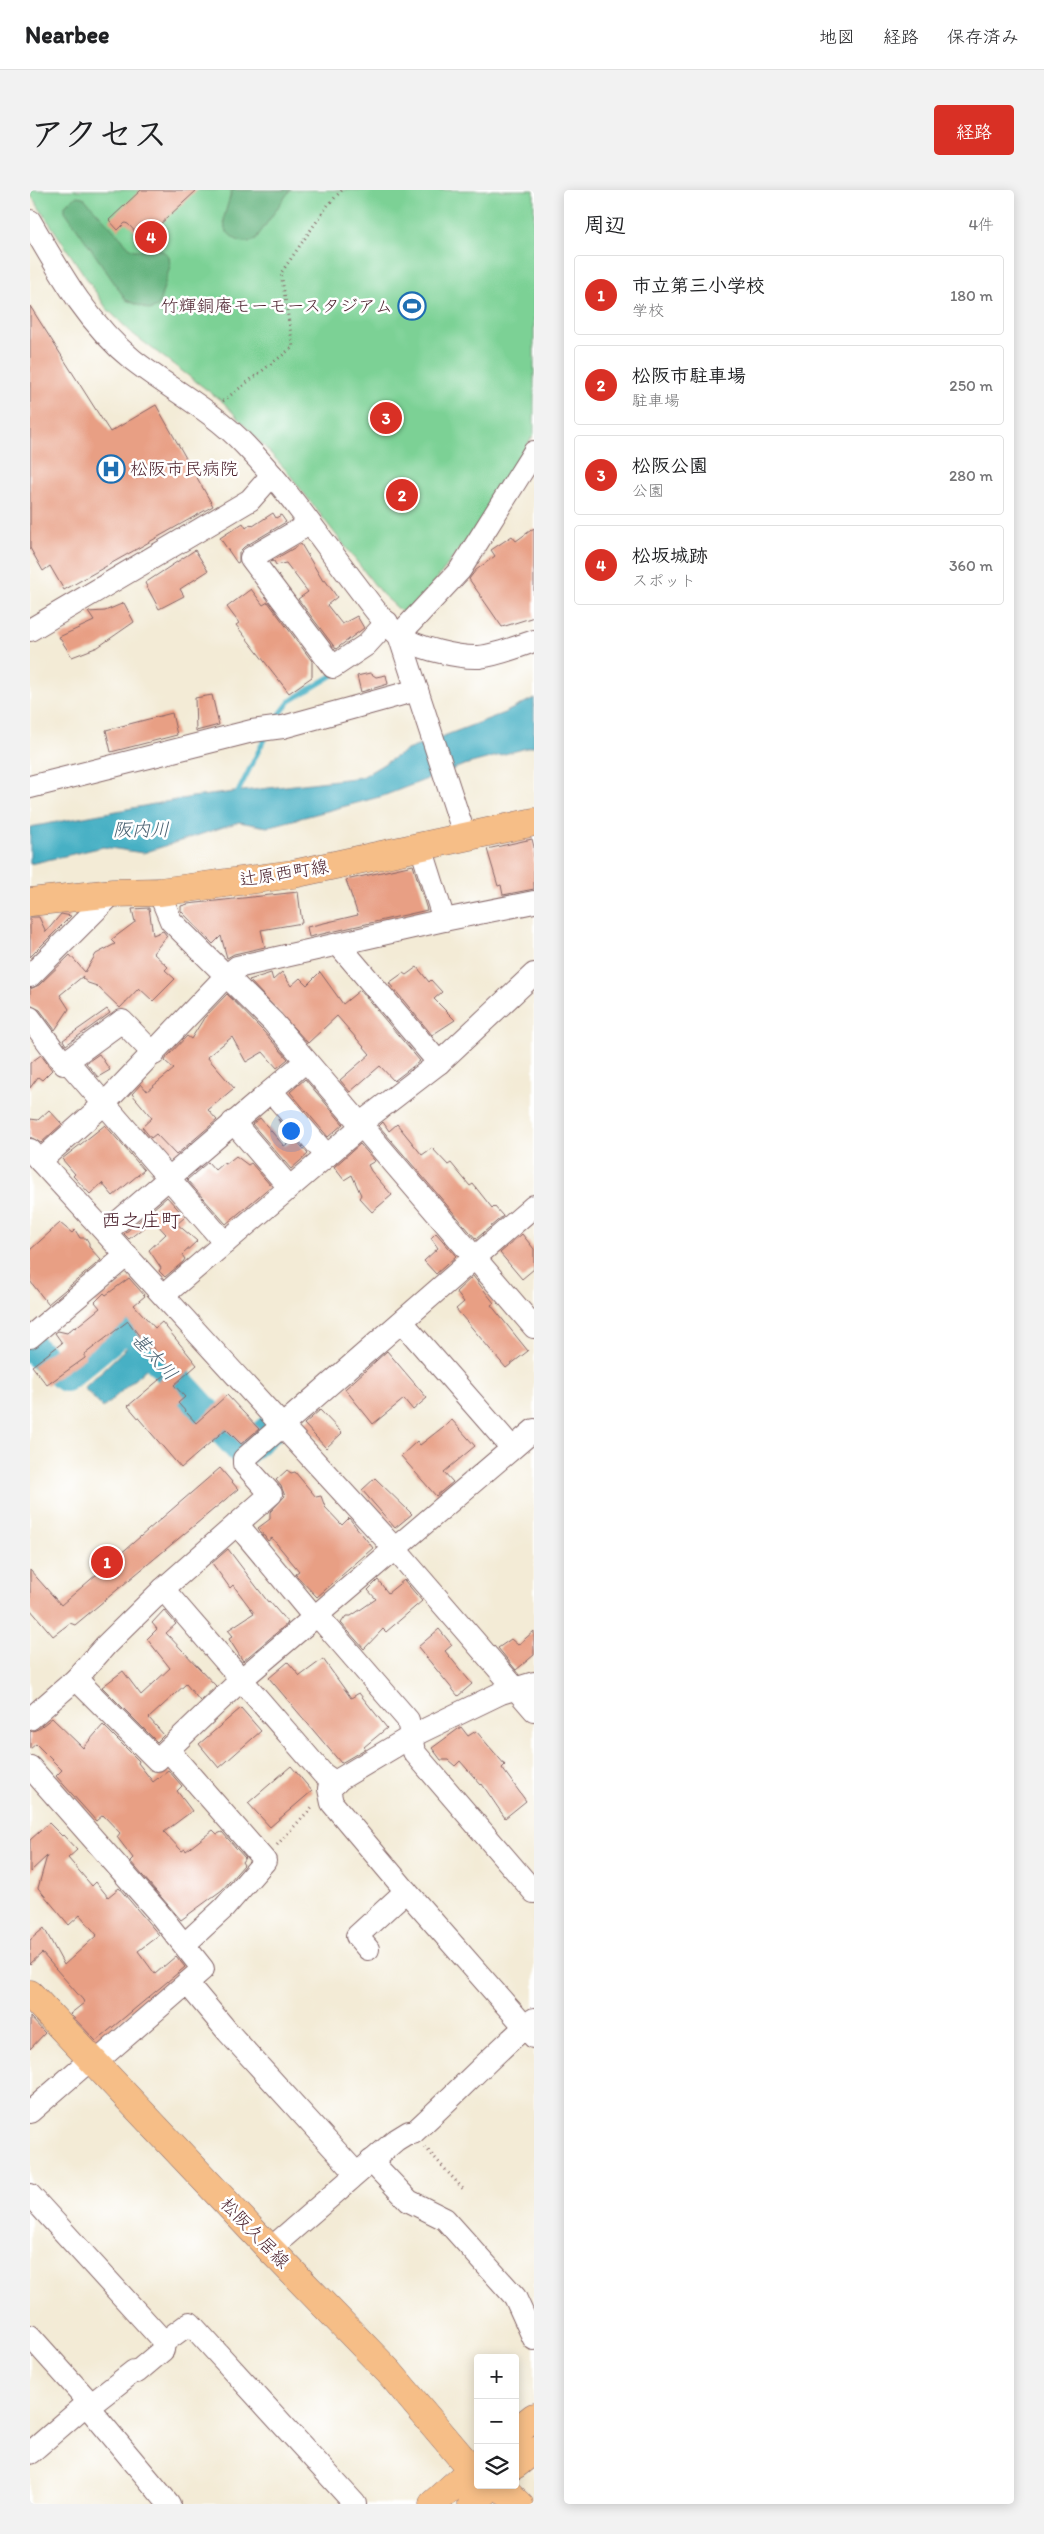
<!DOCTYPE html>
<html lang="ja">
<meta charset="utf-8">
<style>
:root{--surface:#fff;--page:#f2f2f2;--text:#202124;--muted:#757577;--line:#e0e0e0;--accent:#d93025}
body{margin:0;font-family:Itim,"Klee One",sans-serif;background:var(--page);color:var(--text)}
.controls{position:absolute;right:15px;bottom:15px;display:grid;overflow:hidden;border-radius:5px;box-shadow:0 2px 12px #0003}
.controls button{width:45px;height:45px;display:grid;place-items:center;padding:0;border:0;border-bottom:1px solid var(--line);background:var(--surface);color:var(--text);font:25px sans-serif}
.you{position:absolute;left:260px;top:940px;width:18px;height:18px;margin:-12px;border:4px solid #fff;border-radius:50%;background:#1a73e8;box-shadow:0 0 0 8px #1a73e833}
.badge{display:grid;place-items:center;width:32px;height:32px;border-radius:50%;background:var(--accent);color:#fff;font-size:16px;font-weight:700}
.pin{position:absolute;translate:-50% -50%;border:2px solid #fff;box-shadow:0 1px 5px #0006}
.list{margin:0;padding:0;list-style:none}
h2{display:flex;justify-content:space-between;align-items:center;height:65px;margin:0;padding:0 20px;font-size:21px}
h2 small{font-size:16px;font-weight:400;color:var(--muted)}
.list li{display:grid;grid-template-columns:32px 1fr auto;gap:15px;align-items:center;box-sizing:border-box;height:80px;margin:0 10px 10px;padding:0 10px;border:1px solid var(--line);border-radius:5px}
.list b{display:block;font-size:19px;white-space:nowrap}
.list p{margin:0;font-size:16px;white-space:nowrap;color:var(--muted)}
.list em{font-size:16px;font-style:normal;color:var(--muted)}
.icon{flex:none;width:28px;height:28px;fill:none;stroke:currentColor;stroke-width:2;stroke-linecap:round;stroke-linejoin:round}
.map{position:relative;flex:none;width:504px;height:2314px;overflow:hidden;border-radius:5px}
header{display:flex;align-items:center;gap:30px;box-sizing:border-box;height:70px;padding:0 25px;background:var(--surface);border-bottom:1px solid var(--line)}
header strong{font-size:24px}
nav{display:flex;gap:28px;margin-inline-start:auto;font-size:18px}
.intro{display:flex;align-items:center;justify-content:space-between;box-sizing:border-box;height:120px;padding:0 30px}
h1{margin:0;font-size:35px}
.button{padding:12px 22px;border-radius:5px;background:var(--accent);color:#fff;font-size:18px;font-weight:700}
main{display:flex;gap:30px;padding:0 30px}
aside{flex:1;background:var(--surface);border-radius:5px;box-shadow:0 2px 12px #0003}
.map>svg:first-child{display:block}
.green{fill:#7bd195;stroke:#627860}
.forest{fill:#64b37e;stroke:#576954}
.water{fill:#46b0c4;stroke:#486878}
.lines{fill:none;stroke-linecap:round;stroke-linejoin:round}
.stream{stroke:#46b0c4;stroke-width:5}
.river{stroke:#46b0c4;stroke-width:30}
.building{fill:#e89f84}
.minor-casing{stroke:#856667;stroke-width:24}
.major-casing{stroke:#856667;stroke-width:29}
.path{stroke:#856667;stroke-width:3;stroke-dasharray:1 4;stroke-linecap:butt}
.minor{stroke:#fff;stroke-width:22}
.major{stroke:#f6be87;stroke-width:28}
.labels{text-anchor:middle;stroke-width:5;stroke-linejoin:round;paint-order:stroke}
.poi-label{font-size:18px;fill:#4a1f2b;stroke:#fff;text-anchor:end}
.street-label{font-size:18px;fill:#4a1f2b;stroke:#fff}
.water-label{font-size:19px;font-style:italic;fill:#486070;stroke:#fff}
.quarter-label{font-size:20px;fill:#4a1f2b;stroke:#fff}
</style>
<header>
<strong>Nearbee</strong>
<nav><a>地図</a><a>経路</a><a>保存済み</a></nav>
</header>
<div class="intro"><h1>アクセス</h1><a class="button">経路</a></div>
<main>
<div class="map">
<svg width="504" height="2314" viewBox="0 0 504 2314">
<rect width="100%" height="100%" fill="#fff"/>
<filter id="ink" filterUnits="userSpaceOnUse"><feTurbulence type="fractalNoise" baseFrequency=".02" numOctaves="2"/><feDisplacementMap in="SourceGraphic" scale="10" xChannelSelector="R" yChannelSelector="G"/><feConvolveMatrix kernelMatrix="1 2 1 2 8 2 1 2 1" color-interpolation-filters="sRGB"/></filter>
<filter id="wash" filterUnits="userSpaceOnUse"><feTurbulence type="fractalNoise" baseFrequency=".0096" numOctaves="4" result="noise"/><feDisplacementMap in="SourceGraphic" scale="20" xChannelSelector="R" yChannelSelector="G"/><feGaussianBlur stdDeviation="1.12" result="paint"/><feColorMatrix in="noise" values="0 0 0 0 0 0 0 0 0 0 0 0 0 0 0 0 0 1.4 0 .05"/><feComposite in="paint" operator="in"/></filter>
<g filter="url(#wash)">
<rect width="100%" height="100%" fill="#f3ebd6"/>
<path class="green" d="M0,0H504V244L450,332L400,398L373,423L351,403L256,280L193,212L103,144L77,119L0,4Z"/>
<g class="forest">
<path d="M202,0H260L225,50C212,56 204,49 195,40L194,27Z"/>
<path d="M47,6L53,7L101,59C120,65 116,47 139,66L140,76L128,117L120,120L96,110L35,21V15Z"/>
</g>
<g class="water">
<path d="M504,508V556L434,575L353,606L237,637L209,632L113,663L73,657L0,674V637L162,607L332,587L377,560L474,523Z"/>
<path d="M98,1156L118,1177L73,1218L54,1198Z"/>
</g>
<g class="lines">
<g class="stream">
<path d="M244,532L260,511L305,484"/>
<path d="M206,606L236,546"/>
</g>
<path class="river" d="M2,1158L35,1187L97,1136L213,1262L240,1239"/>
</g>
<g id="blocks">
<g class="building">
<path d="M111,0H167L125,39L128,41L115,52L98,34L95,33L88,40L79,30Z"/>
<path d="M0,116L80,242L126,215L183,316L34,400L20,376L13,381L0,358Z"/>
<path d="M243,323L246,328L251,325L256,332L214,357L209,362V372L207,373L190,348L213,333L216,338L221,334L223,336Z"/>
<path d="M504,338V427L472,437L439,389L446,380L465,366L461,360L482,346L486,351Z"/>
<path d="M271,354L293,391L295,390L307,407L297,415L312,434L327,426L334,438L306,459L268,409L278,402L256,373L246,375L244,371L240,372Z"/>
<path d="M165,360L178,381L150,399L154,406L129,419L115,393Z"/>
<path d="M221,399L233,415L238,412L282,471V487L259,503L206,435L209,433L197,417Z"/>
<path d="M94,413L104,432L68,457L42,467L29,447L64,431L58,422L75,421Z"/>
<path d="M340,483L346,487L356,485L358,494L331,502L327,486Z"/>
<path d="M182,505L189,535L166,541L165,508Z"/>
<path d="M142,523L147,545L81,562L76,540Z"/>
<path d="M502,649L504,657V699L473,705L471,695L468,696L457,659Z"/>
<path d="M383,675L397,720L279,747L277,737L328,725L316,690Z"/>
<path d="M268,702L272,733L231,740L235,757L204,764L197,768L191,746L183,754L151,721V716L158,714Z"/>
<path d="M119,718L123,745L133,741L137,746L123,763L138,777L135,780L145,789L123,811L109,798L90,818L67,796L58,793L52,788L53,786L30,805L39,819L25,840L10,820L0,815V799L9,795L40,765L55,782L66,764L85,754L81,750L105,732L102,719Z"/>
<path d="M31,724L41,726L0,767V727H9L16,742Z"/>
<path d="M387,777L399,792L401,790L412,802L404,809L425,830L402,845L359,793L373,783L376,785Z"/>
<path d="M252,782L261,796L270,788L277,795L290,782L313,814L330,800L390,871L364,891L350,876L320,902L310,890L340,864L307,826L278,853L219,790L241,783L243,790Z"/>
<path d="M197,804L233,841L258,869L247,878L233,862L216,872L202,847L177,867L204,898L178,920L187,930L146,965L126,944L121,948L112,937L122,928L102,904L111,894L117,901L144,879L135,871L137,867L157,846L161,849L174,828Z"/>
<path d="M77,819L80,823L36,855L33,850Z"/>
<path d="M69,864L80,880L68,887L56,873Z"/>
<path d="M11,865L22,880L12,890L8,887L0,898V873Z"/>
<path d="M275,889L313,934L298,947L260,902Z"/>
<path d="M19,920L32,934L11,953L0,947V929L8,930Z"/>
<path d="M230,928L254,956L261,952L248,929L278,964L261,979L222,934Z"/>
<path d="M353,932L359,941L367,934L392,965L402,958L418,975L421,973L440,996L443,994L462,1018L464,1016L473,1026L446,1049L349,936Z"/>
<path d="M75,935L114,980L83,1006L72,993L60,1004L43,986L45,984L32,969Z"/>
<path d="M330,954L345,971L338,975L341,981L362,1005L342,1022L329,1008L331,1005L322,985L314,990L304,977Z"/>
<path d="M206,966L218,975L221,973L241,996L196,1034L157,990L178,972L185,980L193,973L196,974Z"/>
<path d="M137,1007L155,1027L147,1034L167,1051L152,1065L155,1069L153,1072L135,1087L129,1081L131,1078L119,1060L136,1044L123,1030L99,1049L94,1044Z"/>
<path d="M30,1033L42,1043L45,1040L50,1048H56L59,1053V1057L71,1070L18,1114L0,1091V1060Z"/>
<path d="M406,1043L426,1066L406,1084L394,1071L408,1058L401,1048Z"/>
<path d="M492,1044L504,1059V1079L492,1089L470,1063Z"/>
<path d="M443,1086L464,1113L461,1115L498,1161L476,1178L426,1119L434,1112L426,1102Z"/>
<path d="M99,1088L115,1106L104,1115L125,1138L132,1132L167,1175L144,1195L155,1207L148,1213L166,1233L197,1205L229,1239L211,1254L196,1239L151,1278L98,1216L142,1179L117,1151H113L98,1131L55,1164V1168L17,1195L2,1176L32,1153L25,1143L28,1141L37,1143L44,1137L45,1138L70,1118L65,1112L74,1103L76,1105Z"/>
<path d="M357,1161L397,1208L383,1220L374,1209L343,1234L315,1199Z"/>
<path d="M290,1220L312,1243L296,1258L274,1234Z"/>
<path d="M422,1230L445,1256L414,1282L423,1292L406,1306L371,1266L387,1251L390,1255Z"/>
<path d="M190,1278L208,1299L45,1435L40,1433L23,1446L0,1419V1380L31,1415Z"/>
<path d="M257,1280L261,1283L265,1282L286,1307L291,1306L295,1317L312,1335L319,1328L343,1358L287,1407L265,1384L269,1381L242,1348L238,1351L228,1338L240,1329V1322L255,1306L251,1296L246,1290Z"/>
<path d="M345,1288L382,1324L365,1338L332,1300Z"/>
<path d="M198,1359L238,1412L239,1411L258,1433L213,1471L199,1449L203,1446L198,1440L224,1423L203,1395L200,1398L182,1373Z"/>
<path d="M348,1390L358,1403L374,1390L392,1411L356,1442L353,1439L334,1459L311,1433L316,1426H321L346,1409L338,1400Z"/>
<path d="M134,1420L146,1434L136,1443L186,1496L170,1511L156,1494L119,1528L134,1545L127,1552L72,1497L93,1481L111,1505L140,1478L117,1449L127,1439L122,1433Z"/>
<path d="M409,1439L422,1455L415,1461L442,1494L428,1506L388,1457Z"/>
<path d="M504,1441V1465L486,1480L468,1458L481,1449L488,1455Z"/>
<path d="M293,1469L321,1508L329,1503L357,1538L334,1557L335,1559L311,1573L239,1488L258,1472L270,1486Z"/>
<path d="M211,1518L231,1541L189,1578L169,1554Z"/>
<path d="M22,1528L53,1558L73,1535L109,1571L108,1573L123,1592L138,1580L152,1596L147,1601L162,1621L134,1642L152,1661L155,1659L156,1661L183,1640L187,1644L192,1642L215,1668L212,1672L214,1675L192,1700L151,1730L100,1671L103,1668L87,1647L90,1643L73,1625L66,1631L26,1586L32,1580L6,1554L0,1559V1542L8,1539Z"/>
<path d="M431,1537L438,1546L446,1541L475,1575L472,1578L496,1611L475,1628L452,1594L451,1595L430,1571L425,1576L418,1570H411L402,1558Z"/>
<path d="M261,1576L282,1601L240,1637L218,1613Z"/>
<path d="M19,1633L32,1646L33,1645L47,1660L38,1668L62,1696L66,1692L78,1707L89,1698L129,1745L108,1761L125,1784L146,1766L155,1777L66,1851L40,1824L54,1813L53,1810L12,1763L0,1774V1750L14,1738L34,1775L67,1745L50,1725L39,1735L8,1698L17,1666L0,1682V1650Z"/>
<path d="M0,1827L15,1843L0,1859Z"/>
</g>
</g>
</g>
<g filter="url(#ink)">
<use href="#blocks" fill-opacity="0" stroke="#856667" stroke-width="1"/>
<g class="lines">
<g class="minor-casing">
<g id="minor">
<path d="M0,31C29,81 57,133 103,170C140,199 182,220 215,255C255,296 288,345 323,391C337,409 352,432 370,446C386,458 429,468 449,467C467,465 487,457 504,451"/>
<path d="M279,334L221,368L303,477L336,455L357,432"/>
<path d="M0,440L220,310L242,285"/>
<path d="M0,597L222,541L253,537L387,500"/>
<path d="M435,647L369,445L430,380L504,262"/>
<path d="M391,657L414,730"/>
<path d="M129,702L141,731L243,832L504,1137"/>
<path d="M308,754L409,873"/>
<path d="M0,786L83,703"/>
<path d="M0,828L34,874L37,871L195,1053"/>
<path d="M37,871L92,831L124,864"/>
<path d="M241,901L297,966"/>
<path d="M203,932L259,997"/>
<path d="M331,933L409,873L504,784"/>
<path d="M0,960L364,1358L504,1520"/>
<path d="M10,971L74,914L196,786L207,777L414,730L504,712"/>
<path d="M76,1042L276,871"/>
<path d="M134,1105L333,935"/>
<path d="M372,1132L482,1258"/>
<path d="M0,1147L97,1065"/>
<path d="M207,1334L285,1428"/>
<path d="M133,1399L293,1584L306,1593"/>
<path d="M288,1426L378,1530L384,1562L504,1702"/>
<path d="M46,1489L127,1570L212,1489L504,1240"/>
<path d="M504,1493L471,1503L382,1546L310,1589L299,1599L302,1613L376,1701L504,1847"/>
<path d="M0,1529L46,1489L76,1455L133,1399L241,1304L214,1274V1269L504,1016"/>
<path d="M140,1559L145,1568L235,1671L194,1718L155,1754"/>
<path d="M0,1577L127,1721L173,1779L65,1873"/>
<path d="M338,1759L327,1746L376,1701"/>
<path d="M157,1793L198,1842L326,1983"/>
<path d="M0,1922L61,1869"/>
<path d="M341,1971L379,2011L415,2029L485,2107L504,2149"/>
<path d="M0,2005L134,2152"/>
<path d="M240,2059L366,1950L379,1942L383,1943C424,1906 462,1865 504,1829"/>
<path d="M0,2146L61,2214"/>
<path d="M58,2217L139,2314"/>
<path d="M0,2263L52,2218L58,2217L104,2181L107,2182L133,2160L134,2152L160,2133L325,2314"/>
</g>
</g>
<g class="major-casing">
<g id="major">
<path d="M0,712L83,703L129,702L263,684L504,632"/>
<path d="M0,1804L240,2059L359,2182L441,2279L448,2283"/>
<path d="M485,2242L504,2227"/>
<path d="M485,2275L504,2260"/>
<path d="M469,2295L489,2314"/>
<path d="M403,2314L448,2274"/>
<path d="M442,2314L462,2295"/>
</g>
</g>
<g class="path">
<path d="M193,211L263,157L251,83L298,15L312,0"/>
<path d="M247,1655L283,1616"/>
<path d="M395,1957L434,2000"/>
</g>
<use href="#minor" class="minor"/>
<use href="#major" class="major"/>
</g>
</g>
<defs>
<g id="stadium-ring" transform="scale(1.4375)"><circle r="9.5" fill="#fff" stroke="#1f6fb2" stroke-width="1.5"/><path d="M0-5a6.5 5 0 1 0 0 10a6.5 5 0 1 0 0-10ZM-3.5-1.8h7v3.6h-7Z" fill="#1f6fb2"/></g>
<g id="hospital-ring" transform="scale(1.4375)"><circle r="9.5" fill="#fff" stroke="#1f6fb2" stroke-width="1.5"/><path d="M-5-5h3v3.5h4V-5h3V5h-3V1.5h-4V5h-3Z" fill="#1f6fb2"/></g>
</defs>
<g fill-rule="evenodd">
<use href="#stadium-ring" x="382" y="116"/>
<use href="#hospital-ring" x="81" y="279"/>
</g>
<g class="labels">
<g class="poi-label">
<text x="363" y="122">竹輝銅庵モーモースタジアム</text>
<text x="100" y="285" text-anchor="start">松阪市民病院</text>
</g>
<g class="street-label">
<text transform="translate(254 683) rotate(-9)" y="6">辻原西町線</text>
<text transform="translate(225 2043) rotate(46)" y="6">松阪久居線</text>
</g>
<g class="water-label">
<text x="111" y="646">阪内川</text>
<text transform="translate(125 1166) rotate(47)" y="7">甚太川</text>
</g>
<g class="quarter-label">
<text x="111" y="1037">西之庄町</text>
</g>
</g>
</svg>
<div class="controls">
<button>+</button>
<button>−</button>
<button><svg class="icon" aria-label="layers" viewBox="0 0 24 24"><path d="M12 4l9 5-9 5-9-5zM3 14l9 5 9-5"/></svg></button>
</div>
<div class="you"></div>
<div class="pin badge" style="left:77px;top:1372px">1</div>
<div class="pin badge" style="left:372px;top:305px">2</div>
<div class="pin badge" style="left:356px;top:228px">3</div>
<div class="pin badge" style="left:121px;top:47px">4</div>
</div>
<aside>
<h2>周辺<small>4件</small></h2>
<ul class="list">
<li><span class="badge">1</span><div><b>市立第三小学校</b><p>学校</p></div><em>180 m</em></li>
<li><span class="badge">2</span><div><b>松阪市駐車場</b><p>駐車場</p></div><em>250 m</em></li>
<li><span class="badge">3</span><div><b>松阪公園</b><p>公園</p></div><em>280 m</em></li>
<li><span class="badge">4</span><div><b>松坂城跡</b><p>スポット</p></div><em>360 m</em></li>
</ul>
</aside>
</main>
